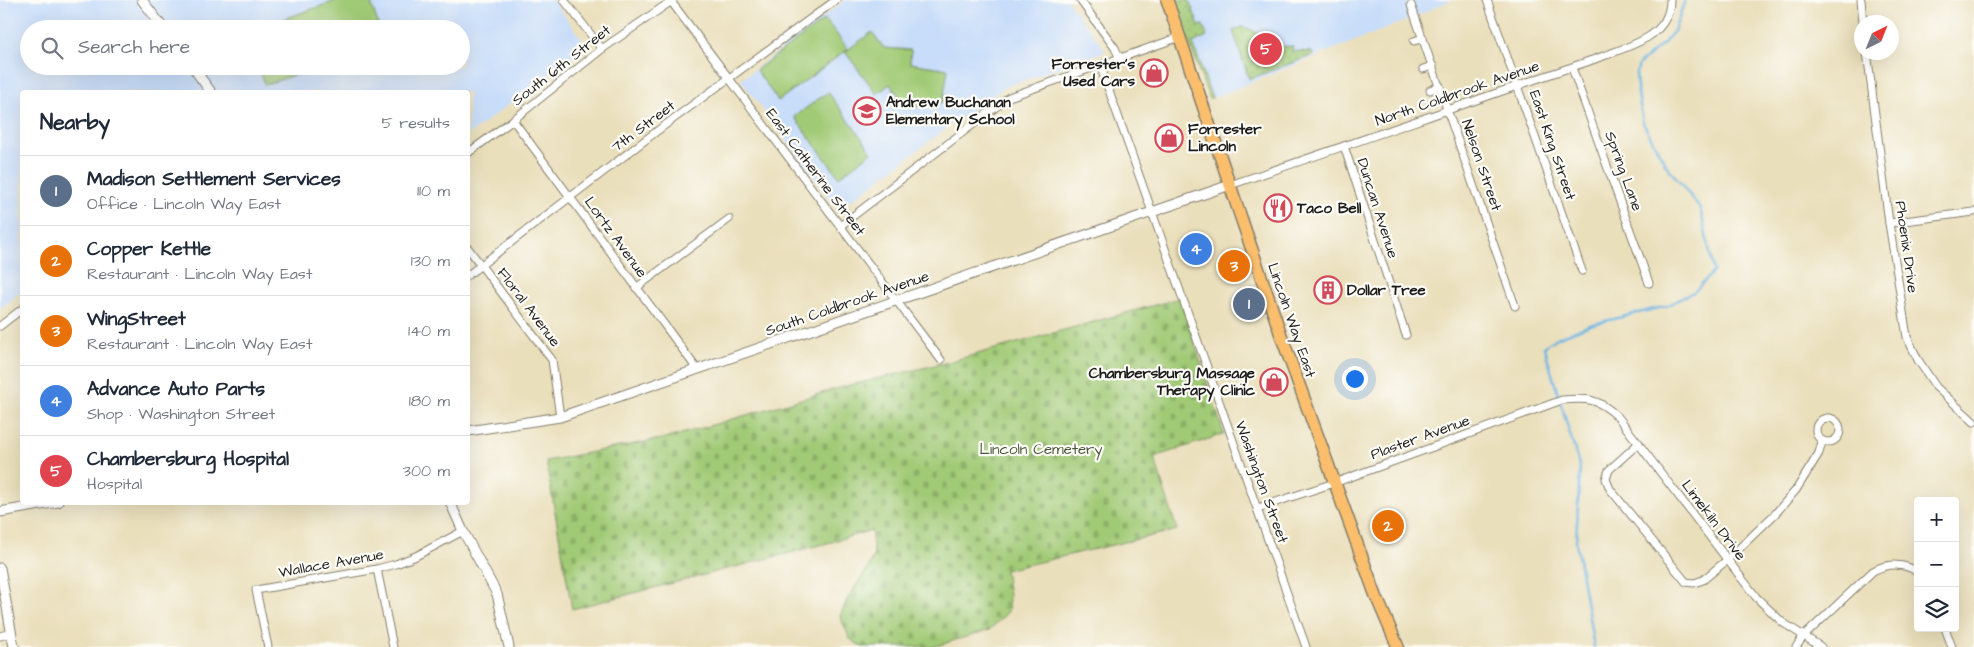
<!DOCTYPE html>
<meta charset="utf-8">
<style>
:root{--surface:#fff;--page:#f6f6f7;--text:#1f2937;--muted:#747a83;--line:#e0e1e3;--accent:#d93025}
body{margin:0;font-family:"Architects Daughter",sans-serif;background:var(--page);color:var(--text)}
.controls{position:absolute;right:15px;bottom:15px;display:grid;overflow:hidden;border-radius:5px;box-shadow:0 5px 20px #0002}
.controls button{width:45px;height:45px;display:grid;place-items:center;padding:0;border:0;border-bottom:1px solid var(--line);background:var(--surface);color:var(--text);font:25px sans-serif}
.compass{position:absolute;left:1854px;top:15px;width:45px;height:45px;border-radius:50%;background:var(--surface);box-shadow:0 5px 20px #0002;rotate:43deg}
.you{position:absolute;left:1354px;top:378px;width:18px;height:18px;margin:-12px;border:4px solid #fff;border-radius:50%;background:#1a73e8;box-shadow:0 0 0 8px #1a73e833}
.badge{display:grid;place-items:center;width:32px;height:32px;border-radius:50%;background:var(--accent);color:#fff;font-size:16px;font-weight:700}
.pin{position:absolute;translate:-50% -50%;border:2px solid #fff;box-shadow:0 1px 5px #0006}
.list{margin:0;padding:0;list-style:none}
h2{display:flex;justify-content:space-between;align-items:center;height:65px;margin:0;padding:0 20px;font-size:21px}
h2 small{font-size:16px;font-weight:400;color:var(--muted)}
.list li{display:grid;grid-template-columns:32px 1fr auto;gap:15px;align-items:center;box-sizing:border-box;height:70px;padding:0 20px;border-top:1px solid var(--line)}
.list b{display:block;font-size:19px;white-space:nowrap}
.list p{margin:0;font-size:16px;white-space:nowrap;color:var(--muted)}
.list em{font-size:16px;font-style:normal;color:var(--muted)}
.icon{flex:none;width:28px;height:28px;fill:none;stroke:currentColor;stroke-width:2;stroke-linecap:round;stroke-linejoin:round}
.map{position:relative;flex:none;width:1974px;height:647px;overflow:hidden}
.search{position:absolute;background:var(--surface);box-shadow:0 5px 20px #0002;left:20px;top:20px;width:450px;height:55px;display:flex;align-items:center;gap:12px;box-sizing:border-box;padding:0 18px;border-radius:28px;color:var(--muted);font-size:19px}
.panel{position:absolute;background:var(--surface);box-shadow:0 5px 20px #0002;left:20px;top:90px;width:450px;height:415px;border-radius:5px}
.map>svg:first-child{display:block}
.built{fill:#c8ddf9;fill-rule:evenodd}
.grass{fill:url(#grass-dots);stroke:#5e7349}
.cemetery{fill:url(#cemetery-stones);stroke:#5e7349}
.park{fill:#a1ca76;stroke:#5e7349}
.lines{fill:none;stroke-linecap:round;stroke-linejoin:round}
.stream{stroke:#69b2e1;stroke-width:2.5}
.minor-casing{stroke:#837e6c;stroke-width:9}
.tertiary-casing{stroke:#837e6c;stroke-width:11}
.trunk-casing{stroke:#837e6c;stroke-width:14}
.minor{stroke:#fff;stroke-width:7}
.tertiary{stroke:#fff;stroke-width:9}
.trunk{stroke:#fabe6d;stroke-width:11}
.labels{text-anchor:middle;stroke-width:4.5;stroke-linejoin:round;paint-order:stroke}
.poi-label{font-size:15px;font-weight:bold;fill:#1c1c1c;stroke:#fdfcf7;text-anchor:start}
.street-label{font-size:15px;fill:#1c1c1c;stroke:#fdfcf7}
.park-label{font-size:15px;fill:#4b593c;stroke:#fdfcf7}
</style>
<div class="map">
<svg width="1974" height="647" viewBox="0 0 1974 647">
<defs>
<pattern id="grass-dots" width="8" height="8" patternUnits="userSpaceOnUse" patternTransform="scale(1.25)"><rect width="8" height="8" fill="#a1ca76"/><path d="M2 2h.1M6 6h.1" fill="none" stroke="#8aad66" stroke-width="1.8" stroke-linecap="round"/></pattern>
<pattern id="cemetery-stones" width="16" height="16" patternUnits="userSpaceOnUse" patternTransform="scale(1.25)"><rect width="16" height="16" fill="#a1ca76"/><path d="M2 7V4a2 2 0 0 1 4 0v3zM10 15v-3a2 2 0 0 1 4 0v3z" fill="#8aad66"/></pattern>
</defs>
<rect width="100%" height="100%" fill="#fdfcf7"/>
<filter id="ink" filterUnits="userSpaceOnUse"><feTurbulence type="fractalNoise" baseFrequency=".02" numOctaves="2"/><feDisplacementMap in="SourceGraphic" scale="10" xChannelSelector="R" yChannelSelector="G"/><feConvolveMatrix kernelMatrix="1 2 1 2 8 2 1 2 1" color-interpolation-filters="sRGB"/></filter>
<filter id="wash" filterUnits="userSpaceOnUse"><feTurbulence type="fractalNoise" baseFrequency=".0096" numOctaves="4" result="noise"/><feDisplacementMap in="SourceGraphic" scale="20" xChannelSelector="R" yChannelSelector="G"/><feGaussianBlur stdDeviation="1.12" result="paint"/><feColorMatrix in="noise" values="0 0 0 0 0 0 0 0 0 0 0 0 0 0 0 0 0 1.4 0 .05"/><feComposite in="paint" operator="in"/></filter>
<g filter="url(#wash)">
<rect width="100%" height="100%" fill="#eadfbb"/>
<g class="built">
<path d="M0,0H553L587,46L468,135V92H22V291L0,309ZM29,29H461V66H29Z"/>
<path d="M845,0H1067L1106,51L1003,88L943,131L838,210L741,80Z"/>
<path d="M1178,0H1451L1410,19L1212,98Z"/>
</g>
<g class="grass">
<path d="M1174,0H1189L1199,26L1203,25L1207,36L1193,43L1212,98L1209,99Z"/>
<path d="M1242,27C1253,29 1262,34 1265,44L1272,47L1293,46L1292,51L1312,52L1313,55L1249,79L1233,31Z"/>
</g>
<path class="cemetery" d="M1180,298L1224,434L1154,457L1177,530L1005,570L1009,595L1008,612L989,630L933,647H862L850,639L840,616L847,600L869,566L874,554L871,530L828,543L572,609L546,461L671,437L846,386L948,362Z"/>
<g class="park">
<path d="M338,0H370L380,29H255Z"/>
<path d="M825,19L848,49L778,101L756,70Z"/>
<path d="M872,32L884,48L911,50L910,63L948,69L943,102L908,108L890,84L877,94L845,52Z"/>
<path d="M258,66H321L265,85Z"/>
<path d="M828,92L872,152L839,177L794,117Z"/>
</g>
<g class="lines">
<path class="stream" d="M1594,647L1576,542L1580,468L1544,347L1557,338L1593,324L1667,306L1695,291L1714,271L1700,208L1666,165L1643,123L1637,87L1636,75L1639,64L1664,43L1674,31L1685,0"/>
</g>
</g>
<g filter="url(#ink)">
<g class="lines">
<g class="minor-casing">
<g id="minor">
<path d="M564,0L602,49"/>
<path d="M670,0L941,360"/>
<path d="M1080,0L1115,48L1120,59"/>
<path d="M1487,0L1582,271"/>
<path d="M1861,0L1863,22"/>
<path d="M1411,5L1515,306"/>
<path d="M1414,41L1423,38"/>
<path d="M1867,52L1889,223L1907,337L1918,360L1936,387L1974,422"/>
<path d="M1100,65L1306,647"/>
<path d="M1572,68L1649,283"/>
<path d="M1423,69L1433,66"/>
<path d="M1430,90L1440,86"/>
<path d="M513,120L697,369"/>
<path d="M1344,146L1406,335"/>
<path d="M468,153L513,120L602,49L673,0"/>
<path d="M1230,185C1326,153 1421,119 1517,86C1546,75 1577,66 1606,55C1620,50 1635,45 1648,37C1661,29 1670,16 1670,0"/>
<path d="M1889,223L1974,212"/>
<path d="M840,226L1009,97L1180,37"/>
<path d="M468,248L552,360L560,417"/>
<path d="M468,275L661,128L836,0"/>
<path d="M636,288L729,219"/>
<path d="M0,326L22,309"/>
<circle cx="1828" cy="430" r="12"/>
<path d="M1639,443L1609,470L1606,479L1610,489L1686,582L1694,583L1703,580L1727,560L1775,514L1796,490L1819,453L1822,442"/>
<path d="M1258,508L1334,483L1562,400C1588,398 1598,398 1618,417L1756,597L1782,622L1821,647"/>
<path d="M377,569L393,647"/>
<path d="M1945,628L1952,647"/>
<path d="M0,636L11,633"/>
<path d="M268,647L256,590L377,569L396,564L416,556L463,531"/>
<path d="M1796,647L1803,637L1873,571C1888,563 1904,563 1918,572"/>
</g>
</g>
<g class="tertiary-casing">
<g id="tertiary">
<path d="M142,0L164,29"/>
<path d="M192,66L211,92"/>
<path d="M468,431L560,417L1230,185"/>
<path d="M450,502L463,531L497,594L509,647"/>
<path d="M0,512L58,502"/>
<path d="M0,568L14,647"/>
</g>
</g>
<g class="trunk-casing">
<path id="trunk" d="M1167,0L1282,338L1376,596L1398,647"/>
</g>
<use href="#minor" class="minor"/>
<use href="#tertiary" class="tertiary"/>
<use href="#trunk" class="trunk"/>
</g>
</g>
<defs>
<g id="shop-ring" transform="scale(1.4375)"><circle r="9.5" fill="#fdfcf7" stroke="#d1495b" stroke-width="1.5"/><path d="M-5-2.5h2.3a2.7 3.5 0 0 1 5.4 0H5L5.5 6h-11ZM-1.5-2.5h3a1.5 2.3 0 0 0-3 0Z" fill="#d1495b"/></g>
<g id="school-ring" transform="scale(1.4375)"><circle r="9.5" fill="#fdfcf7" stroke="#d1495b" stroke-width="1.5"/><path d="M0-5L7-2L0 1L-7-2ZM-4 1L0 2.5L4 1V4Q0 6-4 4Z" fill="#d1495b"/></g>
<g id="restaurant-ring" transform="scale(1.4375)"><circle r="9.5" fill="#fdfcf7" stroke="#d1495b" stroke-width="1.5"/><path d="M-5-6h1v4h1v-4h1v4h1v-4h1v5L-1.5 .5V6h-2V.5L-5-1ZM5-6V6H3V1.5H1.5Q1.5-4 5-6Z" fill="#d1495b"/></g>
<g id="building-ring" transform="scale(1.4375)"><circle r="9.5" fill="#fdfcf7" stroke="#d1495b" stroke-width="1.5"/><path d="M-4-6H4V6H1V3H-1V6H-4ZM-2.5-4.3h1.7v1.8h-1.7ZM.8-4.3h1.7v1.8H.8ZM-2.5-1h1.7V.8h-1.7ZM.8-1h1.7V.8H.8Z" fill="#d1495b"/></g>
</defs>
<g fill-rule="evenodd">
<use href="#shop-ring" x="1154" y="73"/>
<use href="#school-ring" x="867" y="111"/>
<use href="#shop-ring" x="1169" y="138"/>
<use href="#restaurant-ring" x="1278" y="208"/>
<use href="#building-ring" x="1328" y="290"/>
<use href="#shop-ring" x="1274" y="382"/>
</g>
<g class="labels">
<g class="poi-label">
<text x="1135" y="69" text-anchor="end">Forrester's<tspan x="1135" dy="17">Used Cars</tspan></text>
<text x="886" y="107">Andrew Buchanan<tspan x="886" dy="17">Elementary School</tspan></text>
<text x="1188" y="134">Forrester<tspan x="1188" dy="17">Lincoln</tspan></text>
<text x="1297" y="213">Taco Bell</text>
<text x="1347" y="295">Dollar Tree</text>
<text x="1255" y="378" text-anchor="end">Chambersburg Massage<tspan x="1255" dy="17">Therapy Clinic</tspan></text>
</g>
<g class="street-label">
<text transform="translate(561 65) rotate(-38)" y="5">South 6th Street</text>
<text transform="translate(1457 93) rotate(-19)" y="5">North Coldbrook Avenue</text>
<text transform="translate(643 126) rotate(-37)" y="5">7th Street</text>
<text transform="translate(1553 145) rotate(71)" y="5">East King Street</text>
<text transform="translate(1482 165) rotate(71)" y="5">Nelson Street</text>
<text transform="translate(1624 171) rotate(70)" y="5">Spring Lane</text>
<text transform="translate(816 172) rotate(53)" y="5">East Catherine Street</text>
<text transform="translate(1378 208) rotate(72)" y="5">Duncan Avenue</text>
<text transform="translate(616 237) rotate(54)" y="5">Lortz Avenue</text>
<text transform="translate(1907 247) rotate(82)" y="5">Phoenix Drive</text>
<text transform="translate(847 303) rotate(-19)" y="5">South Coldbrook Avenue</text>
<text transform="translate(529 307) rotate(53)" y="5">Floral Avenue</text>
<text transform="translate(1292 320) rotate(71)" y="5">Lincoln Way East</text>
<text transform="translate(1420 437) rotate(-20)" y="5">Plaster Avenue</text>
<text transform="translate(1262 482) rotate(70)" y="5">Washington Street</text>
<text transform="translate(1714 520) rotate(53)" y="5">Limekiln Drive</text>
<text transform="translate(331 563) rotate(-10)" y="5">Wallace Avenue</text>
</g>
<g class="park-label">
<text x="1041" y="454">Lincoln Cemetery</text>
</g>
</g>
</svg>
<div class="controls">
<button>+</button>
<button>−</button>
<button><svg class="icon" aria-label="layers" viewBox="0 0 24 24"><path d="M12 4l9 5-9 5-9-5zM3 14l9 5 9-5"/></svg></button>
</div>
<svg class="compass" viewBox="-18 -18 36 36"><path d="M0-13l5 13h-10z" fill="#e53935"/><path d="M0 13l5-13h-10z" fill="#747a83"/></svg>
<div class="you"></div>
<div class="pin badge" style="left:1249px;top:304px;background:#5c6f8a">1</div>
<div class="pin badge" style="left:1388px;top:526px;background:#e8710a">2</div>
<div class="pin badge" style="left:1234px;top:266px;background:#e8710a">3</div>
<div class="pin badge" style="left:1196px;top:249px;background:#3f7fe0">4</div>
<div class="pin badge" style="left:1266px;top:49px;background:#e0444e">5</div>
<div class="search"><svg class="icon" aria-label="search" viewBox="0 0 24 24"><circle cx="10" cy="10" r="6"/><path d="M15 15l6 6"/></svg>Search here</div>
<section class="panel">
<h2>Nearby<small>5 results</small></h2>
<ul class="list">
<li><span class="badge" style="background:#5c6f8a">1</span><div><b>Madison Settlement Services</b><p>Office · Lincoln Way East</p></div><em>110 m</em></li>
<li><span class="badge" style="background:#e8710a">2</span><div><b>Copper Kettle</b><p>Restaurant · Lincoln Way East</p></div><em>130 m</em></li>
<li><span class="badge" style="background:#e8710a">3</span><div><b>WingStreet</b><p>Restaurant · Lincoln Way East</p></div><em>140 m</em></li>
<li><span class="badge" style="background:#3f7fe0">4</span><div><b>Advance Auto Parts</b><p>Shop · Washington Street</p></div><em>180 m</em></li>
<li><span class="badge" style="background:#e0444e">5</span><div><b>Chambersburg Hospital</b><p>Hospital</p></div><em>300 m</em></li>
</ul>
</section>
</div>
